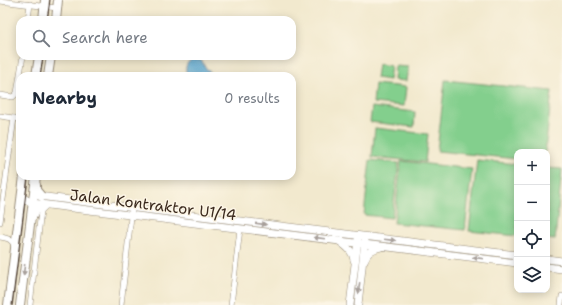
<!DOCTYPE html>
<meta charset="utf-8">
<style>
:root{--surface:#fff;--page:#f6f6f7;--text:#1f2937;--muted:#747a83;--line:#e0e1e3}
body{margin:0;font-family:"Shantell Sans",sans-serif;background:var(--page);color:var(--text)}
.controls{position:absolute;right:12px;bottom:12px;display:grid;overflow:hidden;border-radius:8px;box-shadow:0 2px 10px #0003}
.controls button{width:36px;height:36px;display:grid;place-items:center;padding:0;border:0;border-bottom:1px solid var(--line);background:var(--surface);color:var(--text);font:20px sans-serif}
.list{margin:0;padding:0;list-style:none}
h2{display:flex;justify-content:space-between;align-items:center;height:52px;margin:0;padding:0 16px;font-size:17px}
h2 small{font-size:13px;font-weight:400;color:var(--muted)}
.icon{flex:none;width:22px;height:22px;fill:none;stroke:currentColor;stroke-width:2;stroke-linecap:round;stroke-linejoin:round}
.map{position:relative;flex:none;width:562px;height:305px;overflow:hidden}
.search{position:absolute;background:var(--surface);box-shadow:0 2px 10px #0003;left:16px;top:16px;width:280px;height:44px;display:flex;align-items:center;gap:10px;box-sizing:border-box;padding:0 14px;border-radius:12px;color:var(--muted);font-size:15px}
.panel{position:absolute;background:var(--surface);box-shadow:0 2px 10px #0003;left:16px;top:72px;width:280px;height:108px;border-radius:12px}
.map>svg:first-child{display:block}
.green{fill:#83cf8d;stroke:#5f7c56}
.water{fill:#5dabd6;stroke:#4c6a7a}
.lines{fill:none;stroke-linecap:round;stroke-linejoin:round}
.street-casing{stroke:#968a76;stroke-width:6}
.secondary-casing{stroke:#968a76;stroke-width:8}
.primary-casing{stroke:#968a76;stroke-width:10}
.street{stroke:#fff;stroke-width:5}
.secondary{stroke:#fff;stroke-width:7}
.primary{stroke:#fff;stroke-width:8}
.tram{stroke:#3b2a1e;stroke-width:1}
.oneway{fill:#a79f9a}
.labels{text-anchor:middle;stroke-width:3;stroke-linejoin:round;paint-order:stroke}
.street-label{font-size:15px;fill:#3b2a1e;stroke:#fcf5e5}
</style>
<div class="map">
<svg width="562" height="305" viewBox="0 0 562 305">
<rect width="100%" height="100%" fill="#fcf5e5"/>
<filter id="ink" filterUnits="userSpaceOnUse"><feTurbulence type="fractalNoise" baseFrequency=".025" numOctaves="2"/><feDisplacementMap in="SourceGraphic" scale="8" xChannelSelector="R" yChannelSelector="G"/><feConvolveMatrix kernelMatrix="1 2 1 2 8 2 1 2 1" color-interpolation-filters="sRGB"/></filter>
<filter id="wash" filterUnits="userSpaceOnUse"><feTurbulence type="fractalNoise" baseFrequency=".012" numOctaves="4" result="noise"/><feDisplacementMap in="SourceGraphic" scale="16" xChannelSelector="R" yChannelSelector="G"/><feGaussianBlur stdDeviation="0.9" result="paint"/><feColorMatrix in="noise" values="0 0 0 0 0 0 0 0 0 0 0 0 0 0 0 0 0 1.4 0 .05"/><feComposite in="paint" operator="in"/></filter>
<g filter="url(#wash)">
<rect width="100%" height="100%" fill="#f2e9ce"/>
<g class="green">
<path d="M378,64L391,66L389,80L376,78Z"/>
<path d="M395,66L408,67L406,81L394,80Z"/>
<path d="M445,80L552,91L545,152H517V159L437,151Z"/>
<path d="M375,84L406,87L404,106L373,103Z"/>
<path d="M372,107L415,112L414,127L370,122Z"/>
<path d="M375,128L428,134L425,162L372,157Z"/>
<path d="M370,160L399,163L392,218L364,215Z"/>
<path d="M477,160L517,164V236L469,231Z"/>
<path d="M401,161L472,169L465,230L394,223Z"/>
<path d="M547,168L562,169L555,240L547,239Z"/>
</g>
<path class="water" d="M192,59L201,60L206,68L213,76H187C185,68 185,64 192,59Z"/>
</g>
<g filter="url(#ink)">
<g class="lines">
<g class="street-casing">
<g id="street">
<path d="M0,1L57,8"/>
<path d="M28,20L30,4"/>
<path d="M0,95L13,97L17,93L23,56"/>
<path d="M0,116L20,119"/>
<path d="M0,222L14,118"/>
<path d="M0,237C7,238 13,239 14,247"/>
<path d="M30,305L41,211L47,205"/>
<path d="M121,305L132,208"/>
<path d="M231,305L240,229"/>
<path d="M561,305L562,296"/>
</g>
</g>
<g class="secondary-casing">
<g id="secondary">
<path d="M38,196L517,255"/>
<path d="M22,197L32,203L517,263"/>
<path d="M339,241C347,247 353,251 354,260"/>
<path d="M547,259L562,261"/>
<path d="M364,261C367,252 372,249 381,247"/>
<path d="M547,267L562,269"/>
<path d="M350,305L358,240"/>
<path d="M358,305L365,240"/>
</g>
</g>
<g class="primary-casing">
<g id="primary">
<path d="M43,20L45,0"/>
<path d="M56,20L58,0"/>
<path d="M36,76L39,56"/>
<path d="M48,76L51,56"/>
<path d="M36,185V190L42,197"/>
<path d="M33,216L37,207L42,205"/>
<path d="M8,305L24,176"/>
<path d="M20,305L36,176"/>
</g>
</g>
<use href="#street" class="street"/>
<use href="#secondary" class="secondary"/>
<use href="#primary" class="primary"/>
<g class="tram">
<path d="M47,20L50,0"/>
<path d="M40,76L43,56"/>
<path d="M12,305L28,176"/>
</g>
</g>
<defs><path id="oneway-solid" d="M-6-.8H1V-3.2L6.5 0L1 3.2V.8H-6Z"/></defs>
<g class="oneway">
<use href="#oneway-solid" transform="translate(261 224) rotate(7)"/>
<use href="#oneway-solid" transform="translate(319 238) rotate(-173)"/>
<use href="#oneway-solid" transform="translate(390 240) rotate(7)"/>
<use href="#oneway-solid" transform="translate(478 258) rotate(-173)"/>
<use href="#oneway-solid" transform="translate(24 270) rotate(97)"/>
<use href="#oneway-solid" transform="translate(359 288) rotate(97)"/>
</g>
</g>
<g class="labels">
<g class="street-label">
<text transform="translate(153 205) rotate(7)" y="5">Jalan Kontraktor U1/14</text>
</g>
</g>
</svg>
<div class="controls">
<button>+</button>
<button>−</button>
<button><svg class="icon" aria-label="locate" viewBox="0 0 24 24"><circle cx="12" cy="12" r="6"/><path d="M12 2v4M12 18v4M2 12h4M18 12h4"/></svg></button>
<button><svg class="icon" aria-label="layers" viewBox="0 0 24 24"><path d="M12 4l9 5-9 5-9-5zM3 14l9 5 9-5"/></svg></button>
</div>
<div class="search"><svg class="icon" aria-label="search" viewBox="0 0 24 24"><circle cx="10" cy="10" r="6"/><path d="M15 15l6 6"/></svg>Search here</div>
<section class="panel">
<h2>Nearby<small>0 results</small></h2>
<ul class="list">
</ul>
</section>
</div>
